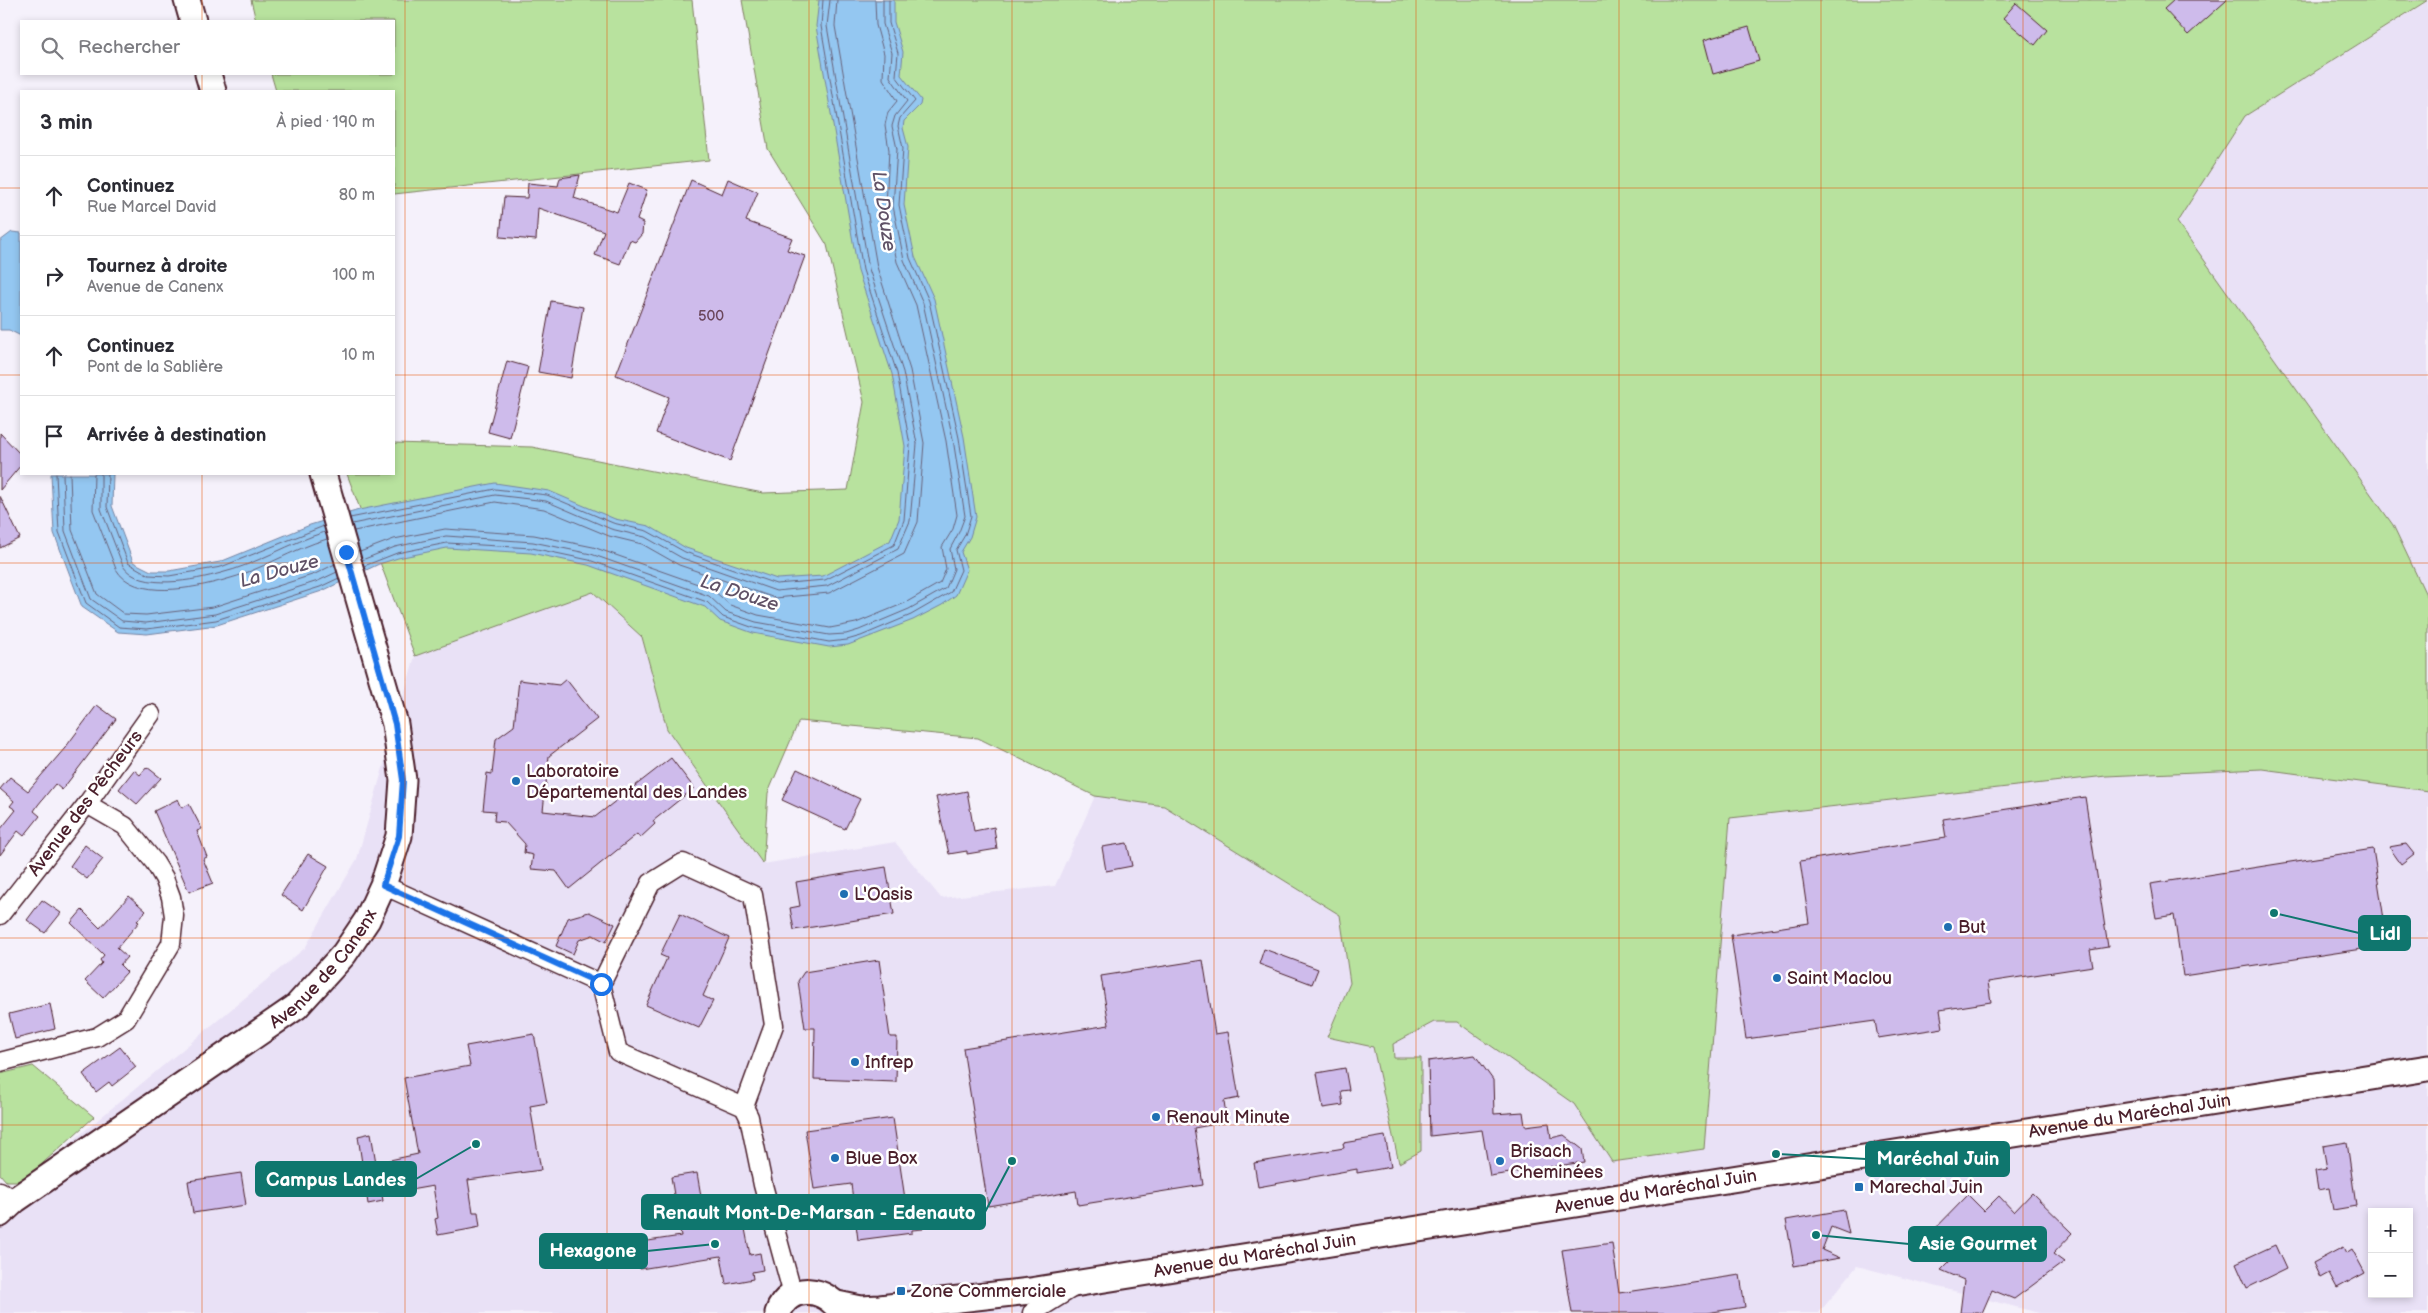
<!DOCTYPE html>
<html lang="fr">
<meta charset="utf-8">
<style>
:root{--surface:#fff;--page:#f2f2f3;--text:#2b2b33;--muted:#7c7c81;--line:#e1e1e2}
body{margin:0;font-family:"Balsamiq Sans",sans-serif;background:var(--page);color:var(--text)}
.controls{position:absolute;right:15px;bottom:15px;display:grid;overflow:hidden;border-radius:0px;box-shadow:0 2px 8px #0003}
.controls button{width:45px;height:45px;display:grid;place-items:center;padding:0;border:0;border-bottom:1px solid var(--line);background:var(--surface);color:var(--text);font:25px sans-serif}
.stop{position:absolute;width:15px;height:15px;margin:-11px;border:4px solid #1a73e8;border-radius:50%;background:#fff}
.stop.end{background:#1a73e8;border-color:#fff;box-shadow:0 1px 5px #0008}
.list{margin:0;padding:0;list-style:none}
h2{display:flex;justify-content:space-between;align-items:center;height:65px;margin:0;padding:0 20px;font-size:21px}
h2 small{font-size:16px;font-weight:400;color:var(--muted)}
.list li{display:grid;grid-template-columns:32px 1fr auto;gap:15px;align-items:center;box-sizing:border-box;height:80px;padding:0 20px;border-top:1px solid var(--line)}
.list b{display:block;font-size:19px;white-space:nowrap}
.list p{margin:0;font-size:16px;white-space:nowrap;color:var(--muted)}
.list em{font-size:16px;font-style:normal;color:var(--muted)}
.icon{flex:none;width:28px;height:28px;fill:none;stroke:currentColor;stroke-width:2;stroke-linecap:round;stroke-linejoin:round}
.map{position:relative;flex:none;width:2428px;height:1313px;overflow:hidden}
.search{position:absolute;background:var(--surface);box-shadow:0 2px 8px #0003;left:20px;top:20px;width:375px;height:55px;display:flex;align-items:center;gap:12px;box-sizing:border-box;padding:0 18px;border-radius:0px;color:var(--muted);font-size:19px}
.panel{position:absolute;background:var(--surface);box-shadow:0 2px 8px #0003;left:20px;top:90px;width:375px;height:385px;border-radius:0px}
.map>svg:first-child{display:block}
.built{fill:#e9e1f6;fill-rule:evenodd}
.green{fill:#b8e29e;stroke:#818064}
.water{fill:#94c7f1;stroke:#7684a2}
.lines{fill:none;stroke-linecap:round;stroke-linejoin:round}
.shore{stroke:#68627a;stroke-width:1}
.building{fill:#cebbeb;stroke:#4a1f2b}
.minor-casing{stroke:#4a1f2b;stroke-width:21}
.secondary-casing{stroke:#4a1f2b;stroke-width:29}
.minor{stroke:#fff;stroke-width:18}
.secondary{stroke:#fff;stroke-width:25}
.route{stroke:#1a73e8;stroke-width:6}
.grid{fill:none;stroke:#e8590c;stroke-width:1;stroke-opacity:0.55}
.poi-dot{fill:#1f6fb2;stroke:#fff;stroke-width:2}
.labels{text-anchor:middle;stroke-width:5;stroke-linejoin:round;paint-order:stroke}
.number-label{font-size:15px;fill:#6b465b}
.poi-label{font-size:18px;fill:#4a1f2b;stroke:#fff;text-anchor:start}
.street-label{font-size:18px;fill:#4a1f2b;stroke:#fff}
.water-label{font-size:19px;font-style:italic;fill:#605166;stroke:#fff}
.leader{fill:none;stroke:#0f766e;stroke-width:2}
.callout-dot{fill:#0f766e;stroke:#fff;stroke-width:2}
.callout{fill:#0f766e;stroke:#0f766e;stroke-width:2}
.callout-label{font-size:19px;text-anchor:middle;font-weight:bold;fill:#fff}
</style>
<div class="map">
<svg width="2428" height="1313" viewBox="0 0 2428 1313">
<rect width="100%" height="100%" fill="#f5f1fb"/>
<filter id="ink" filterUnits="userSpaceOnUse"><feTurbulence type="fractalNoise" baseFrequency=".02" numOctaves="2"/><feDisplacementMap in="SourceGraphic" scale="10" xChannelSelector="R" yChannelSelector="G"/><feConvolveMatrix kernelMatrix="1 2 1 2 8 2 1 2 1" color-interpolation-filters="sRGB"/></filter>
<g filter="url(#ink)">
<g class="built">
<path d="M2428,1V599L2393,525L2177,222L2245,116Z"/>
<path d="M593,592L642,637L667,729L763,864L895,842L941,898L1055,886L1095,796L1164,806L1340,915L1350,983L1327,1036L1373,1047L1398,1163L1420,1058H1394L1393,1044L1434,1022H1457L1574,1104L1612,1162L1704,1149L1730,818L2106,776L2262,769L2428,791V1313H2039L1857,1266L1819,1313H0V1201L305,948L357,859L415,656ZM2372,1212H2409V1294H2372Z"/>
</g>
<g class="green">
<path d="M251,0H692L709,160L394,194V91H276L271,74H394V21H256Z"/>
<path d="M742,0H2428L2245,116L2177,222L2393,525L2428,599V791L2262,769L2106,776L1730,818L1704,1149L1612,1162L1574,1104L1457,1022H1434L1393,1044L1394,1058H1421V1151L1399,1163L1373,1047L1327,1037L1350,983L1340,915L1164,806L1095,796L978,738L799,721L768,793L763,864L667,729L642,637L593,592L415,656L347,474H394V443L532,447L763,493L848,490L864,402L827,245L768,149Z"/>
<path d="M33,1066L94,1117L23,1181H6L0,1174V1074Z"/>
</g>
<g class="water">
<path d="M819,0H894V22L903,52L901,75L921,100L920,105L904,121L903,128L908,147L904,205L915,257L934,299L964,437L976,517L970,537L961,552L967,570L956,595L942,605L913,620L848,645L829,647L753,633L720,621L705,607L588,565L531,553L447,548L398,558L379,564L322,591L217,625L147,634L118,632L82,607L54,533L51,474H113L112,506L133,562L151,571H169L220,562L310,525L359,510L495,483L549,491L615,519L649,526L686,548L777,579L823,576L890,541L899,519L905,446L892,374L858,271L816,26Z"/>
<path d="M12,232L21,233V336L9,330H0V241Z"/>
</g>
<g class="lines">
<g class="shore">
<path d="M56,474L59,532L86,603L119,627L147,629L216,620L320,587L339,578"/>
<path d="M63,474L65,531L91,599L122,621L146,623L215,614L318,581L337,572"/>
<path d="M70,474L72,530L97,594L124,614L146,615L213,607L315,574L335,564"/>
<path d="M94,474L93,510L116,569C134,601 195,588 224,580C260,571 292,549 327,539"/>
<path d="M101,474V509L123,566C140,592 196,580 221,573C255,565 291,542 325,532"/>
<path d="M108,474L107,507L128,563L149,575L169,576L221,567L324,526"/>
<path d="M350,518L495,489L547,495L613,523L647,531L685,552L776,584L825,580L894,545L904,520L910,445L897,373L863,270L821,26L823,0"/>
<path d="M352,524L495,495L546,501L611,529L645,537L682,558L776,591L827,586L898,549L910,521L917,444L903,372L869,269L827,26L830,0"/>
<path d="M354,531L495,502L544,509L609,536L642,544L679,565L775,598L829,593L904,554L918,522L924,443L910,370L877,267L835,26L837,0"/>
<path d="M360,552L394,539L445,529L534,535L593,547L712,589L730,605L758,615L830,628L856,623L905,603L940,583L946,569L942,547L953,529L957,515L946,441L916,305L897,262L886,206L889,150L885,125L888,112L897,101L883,79L884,54L876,25L875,0"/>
<path d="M362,560L395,547L446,536L533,542L591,554L709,596L726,612L756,622L829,635L846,634L859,630L909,609L946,588L954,569L950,549L959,532L965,516L953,439L923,303L904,260L893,206L897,149L892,126L895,116L907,101L890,77L892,53L883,24V0"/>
<path d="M364,566L397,553L447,543L532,548L589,560L707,602L723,617L754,628L829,642L847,640L861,636L911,615L951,592L961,570L956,550L965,535L971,516L959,438L929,301L910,258L899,205L903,148L898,126L900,118L915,101L896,76L898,53L889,23V0"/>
</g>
</g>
<g class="building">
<path d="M2174,0H2227L2188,35L2164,9Z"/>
<path d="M2016,3L2047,30L2035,45L2003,18Z"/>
<path d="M1749,27L1759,61L1713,74L1704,40Z"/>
<path d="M580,175L574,198L617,212L629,183L647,190L637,220L643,223L642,234L635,242L630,240L620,264L595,255L604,231L538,208L536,240L500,237L504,197L527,198L528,183L558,186L560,178Z"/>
<path d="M728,179L758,192L746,221L792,238L787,250L805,256L730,461L656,433L669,397L616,375L691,180L722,194Z"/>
<path d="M551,301L583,307L571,378L538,372Z"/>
<path d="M507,361L528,367L510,438L488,432Z"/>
<path d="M0,433L21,455V465L0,490Z"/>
<path d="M0,496L20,538L0,548Z"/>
<path d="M566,679L597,719L549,756L543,811L595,817L671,758L694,788L653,821L655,824L640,838L637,834L569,889L556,871L531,869L533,855L524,853L525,844L505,822L494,821L495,811L483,810L487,773L492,774L496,739L514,726L519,680L559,685Z"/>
<path d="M97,705L116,719L62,790L55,784L38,805L34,811L40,816L24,836L18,831L0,855V830L16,810L10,806L14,801L0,789L10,777L28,791L65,748Z"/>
<path d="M147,767L161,778L137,804L119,789L134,770L140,775Z"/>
<path d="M797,769L860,799L845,829L782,800Z"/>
<path d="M967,791L974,831L994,827L997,849L967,854V851L949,854L936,797Z"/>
<path d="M2085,797L2108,947L2090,950L2093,966L1988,982L1991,1002L1940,1010L1943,1028L1878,1038L1875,1021L1746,1039L1731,935L1809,923L1800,861L1946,838L1943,819Z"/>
<path d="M178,799L182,808L189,804L202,829L197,831L207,857L203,859L213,883L189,892L154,811Z"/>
<path d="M1127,843L1132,866L1106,871L1102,847Z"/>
<path d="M2406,844L2414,854L2401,864L2389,847Z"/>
<path d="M85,845L103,859L87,879L70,866Z"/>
<path d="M2373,849L2388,945L2183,976L2174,915L2156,918L2150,884Z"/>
<path d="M308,854L328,866L303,910L281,895Z"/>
<path d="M886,867L894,914L794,930L790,908L800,906L796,882Z"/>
<path d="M129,896L146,911L137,921L139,922L117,948L127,957L120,965L127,972L103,998L85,981L102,963L100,960L104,955L71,923L82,910L100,928Z"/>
<path d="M42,900L61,913L45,933L27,920Z"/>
<path d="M589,912L615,924L606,942L593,935L579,940L573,954L556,946L568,918Z"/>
<path d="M680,914L729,938L703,996L713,1001L699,1028L646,1005L667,958L660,955Z"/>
<path d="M1264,949L1318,969L1312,984L1259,964Z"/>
<path d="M879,960L890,1037H897L896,1082L814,1079L815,1028H805L798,981L804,972Z"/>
<path d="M1203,960L1215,1034L1228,1032L1239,1098L1224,1101L1227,1122L1194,1128L1203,1185L1078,1205L1076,1191L988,1206L963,1048L1109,1025L1101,976Z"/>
<path d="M50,1004L55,1029L15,1039L9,1014Z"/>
<path d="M534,1034L547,1103L530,1106L541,1170L468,1180L473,1212H478L480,1227L465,1230L438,1235L435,1219L438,1218L433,1186L382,1195L383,1201L368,1204L358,1136L371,1133L376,1163L418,1154L404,1078L470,1066L466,1046Z"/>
<path d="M120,1047L136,1067L112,1086L109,1082L96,1092L83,1074Z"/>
<path d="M1475,1055L1493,1080L1494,1114L1523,1112L1525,1126L1549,1123L1551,1138L1564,1135L1582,1149L1584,1162L1490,1176L1482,1130L1430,1136L1428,1061Z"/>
<path d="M1345,1068L1349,1090L1341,1091L1343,1105L1323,1108L1317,1073Z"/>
<path d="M893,1118L905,1199L919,1197L923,1229L912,1230V1233L858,1240L851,1184L814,1189L805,1130Z"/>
<path d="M1385,1136L1391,1167L1357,1173V1169L1258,1187L1254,1163L1344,1148L1343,1143Z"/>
<path d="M2347,1142L2356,1206L2333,1210L2329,1188L2318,1190L2315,1171L2327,1169L2323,1146Z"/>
<path d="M241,1173L246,1205L193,1213L188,1181Z"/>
<path d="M697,1173L705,1219L742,1213L750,1255L760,1253L763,1270L752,1272L753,1279L726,1284L721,1256L640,1269L635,1243L681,1236L671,1177Z"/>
<path d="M2032,1193L2073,1233L2053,1254L2064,1262L2014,1299L1992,1290L1982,1313H1960L1964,1280L1941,1270L1950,1261L1926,1238L1968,1195L1984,1211L1999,1196L2014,1212Z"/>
<path d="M1844,1210L1849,1234L1831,1227L1822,1250L1840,1258L1794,1266L1786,1220Z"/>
<path d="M1612,1243L1619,1293L1740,1275L1745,1307L1706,1313H1572L1562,1250Z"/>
<path d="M2275,1245L2286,1269L2247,1288L2236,1263Z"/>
<path d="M2343,1247L2346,1253L2352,1249L2365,1273L2337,1288L2329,1273L2320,1278L2313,1263Z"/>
</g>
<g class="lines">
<g class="minor-casing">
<g id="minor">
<path d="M383,885L601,984"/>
<path d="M0,915L87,804L151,714"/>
<path d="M0,1062L97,1037L126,1019L171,944L174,916L171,897L164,878L155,863L125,826L87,804"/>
<path d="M744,1107L774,1025L753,895L683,863L651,883L601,984L618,1052L744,1107L749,1117L763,1185L793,1295"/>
<path d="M0,1191L15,1200"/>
<path d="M1032,1313L1072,1288"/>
</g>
</g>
<g class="secondary-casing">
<g id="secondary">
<path d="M187,0L193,21"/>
<path d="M208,74L213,91"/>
<path id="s1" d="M0,1214L15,1200L296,1007L344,954L367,920L383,885L399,836L403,780L395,724L323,474"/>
<path id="s2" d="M837,1304L861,1309L880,1308L1030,1291L2428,1068"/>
<path d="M778,1313C789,1282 828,1287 841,1313"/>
</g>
</g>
<use href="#minor" class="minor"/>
<use href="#secondary" class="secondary"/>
</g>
</g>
<g class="lines" filter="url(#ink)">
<path class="route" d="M346,552L395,724L403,780L399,836L383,885L601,984"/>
</g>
<path class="grid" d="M202,0V21M405,0V1313M607,0V1313M809,0V1313M1012,0V1313M1214,0V1313M1416,0V1313M1619,0V1313M1821,0V1313M2023,0V1313M2226,0V1313M202,74V91M0,188H21M394,188H2428M0,375H21M394,375H2428M202,474V1313M0,563H2428M0,750H2428M0,938H2428M0,1125H2428"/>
<g class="poi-dot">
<circle cx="516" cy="781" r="5"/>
<circle cx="844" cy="894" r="5"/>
<circle cx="1948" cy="927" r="5"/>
<circle cx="1777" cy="978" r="5"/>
<circle cx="855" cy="1062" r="5"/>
<circle cx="1156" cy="1117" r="5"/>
<circle cx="835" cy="1158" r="5"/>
<circle cx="1500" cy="1161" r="5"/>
<rect x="1854" y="1182" width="10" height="10" rx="2.5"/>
<rect x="896" y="1286" width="10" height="10" rx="2.5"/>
</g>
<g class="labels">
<g class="number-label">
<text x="711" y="321">500</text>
</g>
<g class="poi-label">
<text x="526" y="777">Laboratoire<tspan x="526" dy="21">Départemental des Landes</tspan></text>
<text x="854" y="900">L'Oasis</text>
<text x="1958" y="933">But</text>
<text x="1787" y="984">Saint Maclou</text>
<text x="865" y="1068">Infrep</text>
<text x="1166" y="1123">Renault Minute</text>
<text x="1510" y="1157">Brisach<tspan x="1510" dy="21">Cheminées</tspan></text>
<text x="845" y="1164">Blue Box</text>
<text x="1869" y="1193">Marechal Juin</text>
<text x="911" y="1297">Zone Commerciale</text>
</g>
<g class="street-label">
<text transform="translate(85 803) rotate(-53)" y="6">Avenue des Pêcheurs</text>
<text dy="6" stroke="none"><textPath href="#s1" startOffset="408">Avenue de Canenx</textPath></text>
<text dy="6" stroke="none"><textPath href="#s2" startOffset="1308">Avenue du Maréchal Juin</textPath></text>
<text dy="6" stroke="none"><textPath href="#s2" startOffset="828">Avenue du Maréchal Juin</textPath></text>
<text dy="6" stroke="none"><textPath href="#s2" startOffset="422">Avenue du Maréchal Juin</textPath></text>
</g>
<g class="water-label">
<text transform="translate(885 211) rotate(82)" y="7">La Douze</text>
<text transform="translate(279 570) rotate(-15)" y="7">La Douze</text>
<text transform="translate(740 592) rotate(18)" y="7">La Douze</text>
</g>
</g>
<path class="leader" d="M2274 913L2359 933M1776 1154L1866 1159M476 1144L416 1179M1012 1161L985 1212M1816 1235L1909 1244M715 1244L647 1251"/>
<g class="callout-dot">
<circle cx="2274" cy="913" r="5"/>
<circle cx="1776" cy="1154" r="5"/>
<circle cx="476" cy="1144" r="5"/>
<circle cx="1012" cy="1161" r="5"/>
<circle cx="1816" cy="1235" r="5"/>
<circle cx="715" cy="1244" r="5"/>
</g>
<g class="callout">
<rect x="2359" y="916" width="51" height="34" rx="5"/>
<rect x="1866" y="1142" width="143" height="34" rx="5"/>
<rect x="256" y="1162" width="160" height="34" rx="5"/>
<rect x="642" y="1195" width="343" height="34" rx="5"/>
<rect x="1909" y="1227" width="137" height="34" rx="5"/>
<rect x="540" y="1234" width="107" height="34" rx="5"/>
</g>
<g class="callout-label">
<text x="2385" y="940">Lidl</text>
<text x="1938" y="1165">Maréchal Juin</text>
<text x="336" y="1186">Campus Landes</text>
<text x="814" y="1219">Renault Mont-De-Marsan - Edenauto</text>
<text x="1978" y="1250">Asie Gourmet</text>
<text x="593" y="1257">Hexagone</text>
</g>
</svg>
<div class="controls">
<button>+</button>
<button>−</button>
</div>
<div class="stop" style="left:601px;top:984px"></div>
<div class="stop end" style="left:346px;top:552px"></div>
<div class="search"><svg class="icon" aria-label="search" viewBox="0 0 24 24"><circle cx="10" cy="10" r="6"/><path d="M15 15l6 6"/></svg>Rechercher</div>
<section class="panel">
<h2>3 min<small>À pied · 190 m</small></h2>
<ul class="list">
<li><svg class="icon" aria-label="ahead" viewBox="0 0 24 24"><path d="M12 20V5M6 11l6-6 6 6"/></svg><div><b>Continuez</b><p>Rue Marcel David</p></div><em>80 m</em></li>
<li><svg class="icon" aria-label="right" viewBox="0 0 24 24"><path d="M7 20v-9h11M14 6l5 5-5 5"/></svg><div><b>Tournez à droite</b><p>Avenue de Canenx</p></div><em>100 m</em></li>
<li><svg class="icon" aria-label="ahead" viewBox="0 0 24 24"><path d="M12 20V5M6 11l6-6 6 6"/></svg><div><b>Continuez</b><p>Pont de la Sablière</p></div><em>10 m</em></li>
<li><svg class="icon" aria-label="arrive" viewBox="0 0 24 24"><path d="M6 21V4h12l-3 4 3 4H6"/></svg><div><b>Arrivée à destination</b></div></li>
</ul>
</section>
</div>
